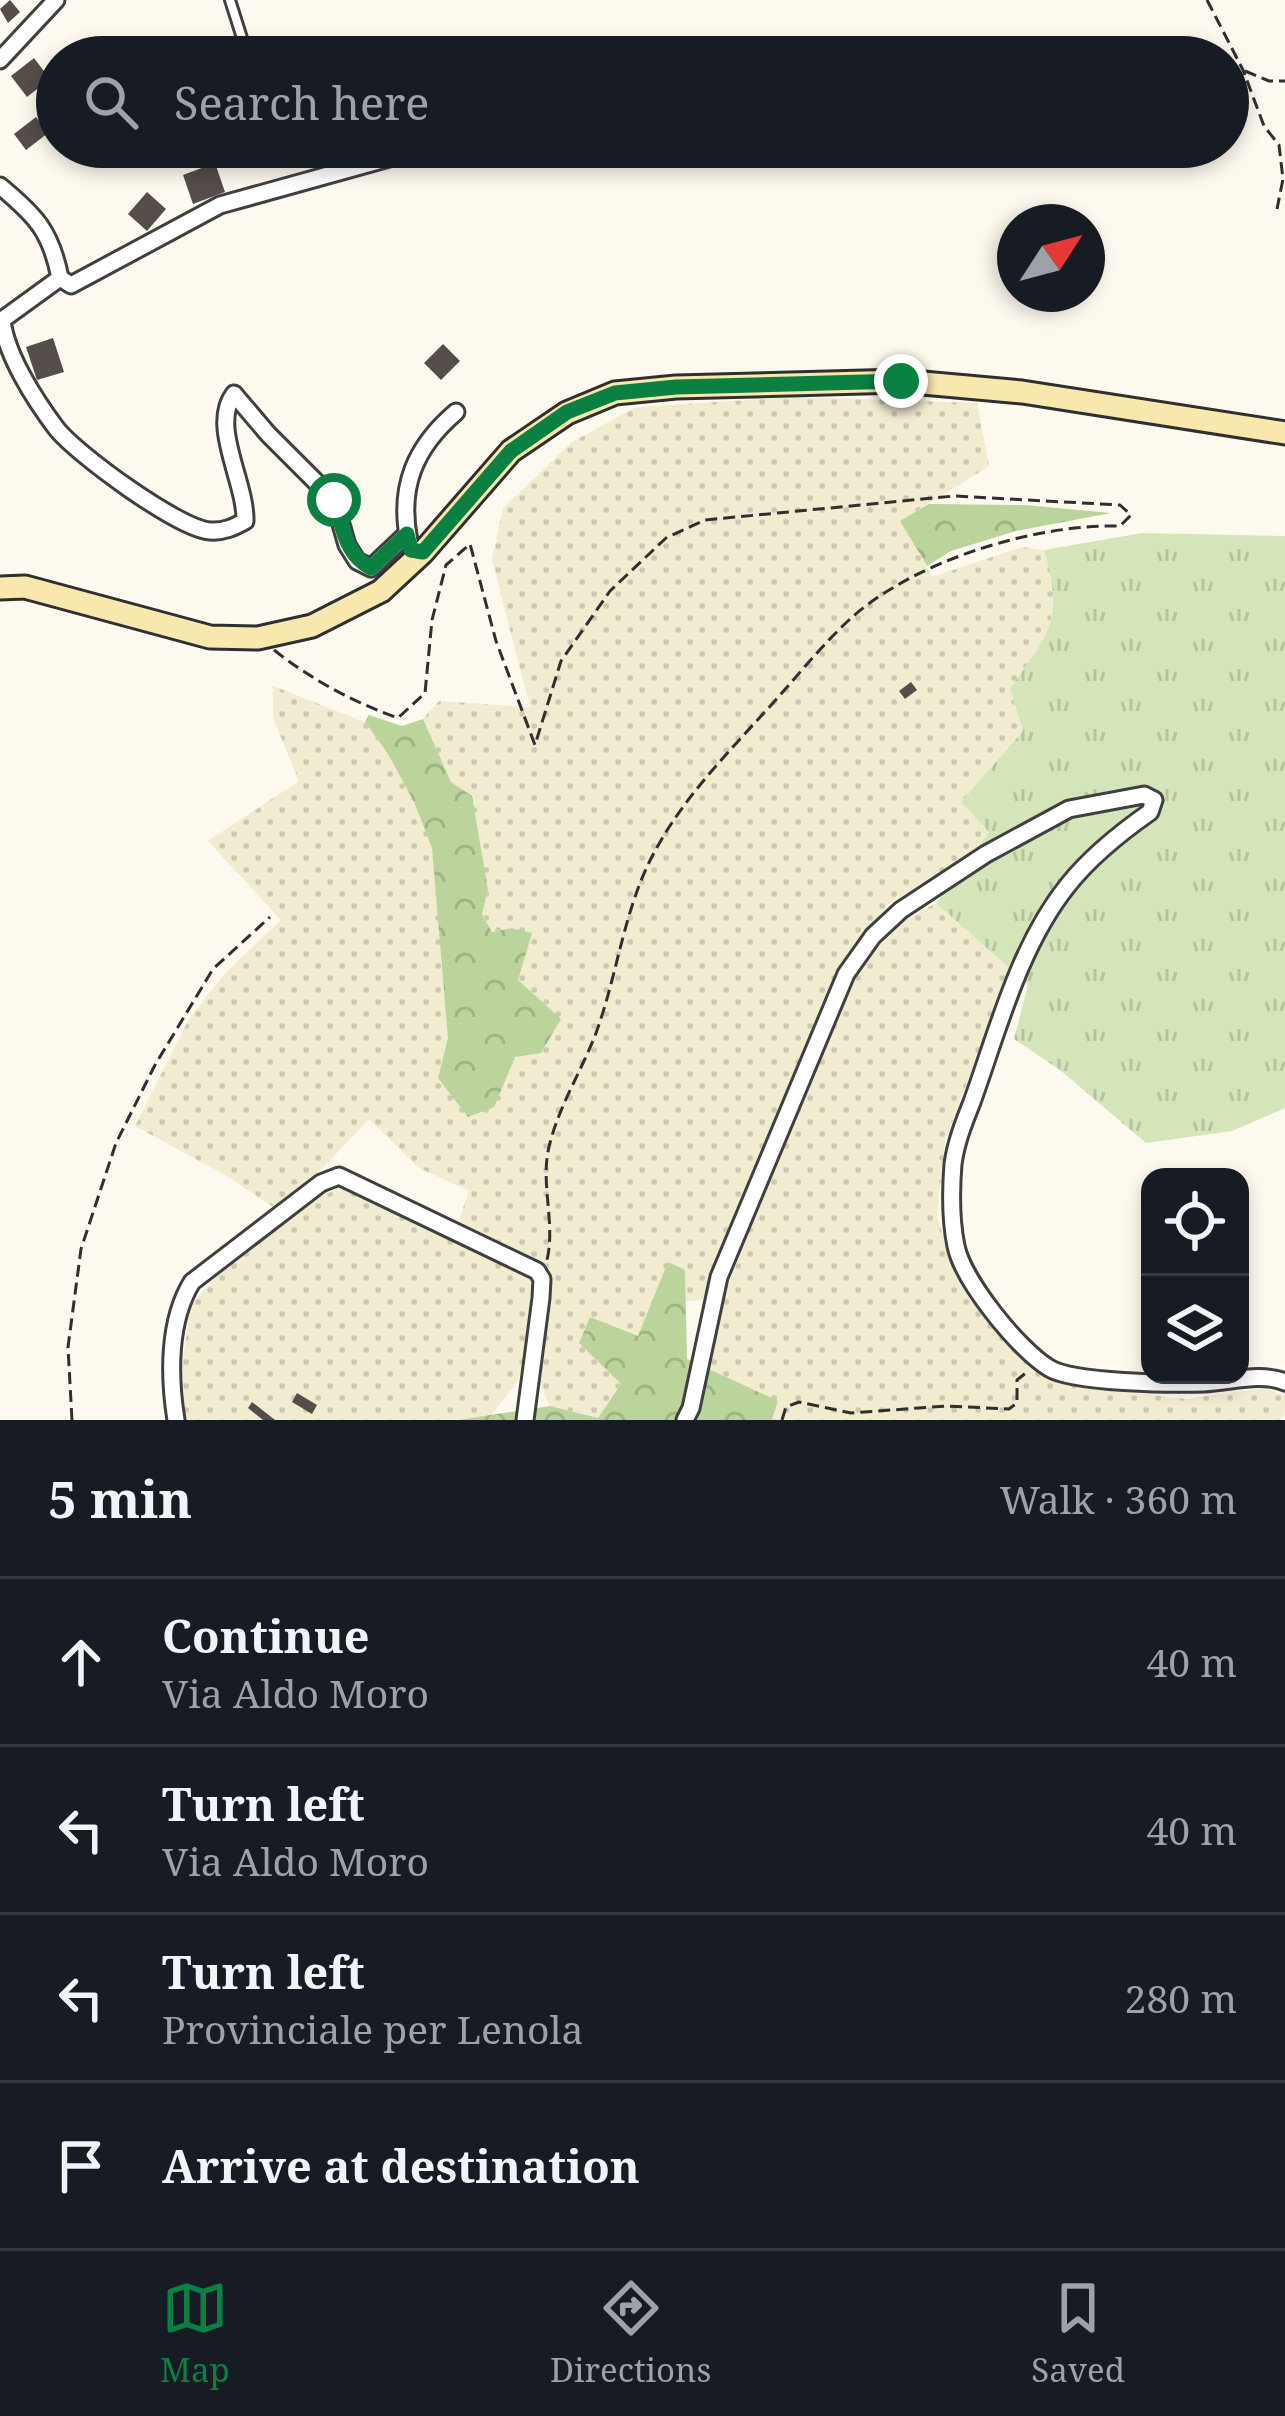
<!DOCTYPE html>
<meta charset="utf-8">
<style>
:root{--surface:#171b24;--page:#20242c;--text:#f1f3f6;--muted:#9ea1a6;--line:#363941;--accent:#0b8043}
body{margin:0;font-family:"Noto Serif",serif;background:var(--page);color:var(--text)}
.controls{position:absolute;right:36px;bottom:36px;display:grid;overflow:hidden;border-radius:24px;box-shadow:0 6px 18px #0003}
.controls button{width:108px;height:108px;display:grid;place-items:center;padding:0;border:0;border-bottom:3px solid var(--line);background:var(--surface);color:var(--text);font:60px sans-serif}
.compass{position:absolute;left:997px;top:204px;width:108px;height:108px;border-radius:50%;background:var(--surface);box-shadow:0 6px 18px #0003;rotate:54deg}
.stop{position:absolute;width:36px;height:36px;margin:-27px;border:9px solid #0b8043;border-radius:50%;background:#fff}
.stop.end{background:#0b8043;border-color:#fff;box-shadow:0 3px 12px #0008}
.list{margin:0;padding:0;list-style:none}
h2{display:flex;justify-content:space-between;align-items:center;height:156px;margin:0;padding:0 48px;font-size:51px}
h2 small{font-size:39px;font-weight:400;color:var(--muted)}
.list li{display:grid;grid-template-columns:78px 1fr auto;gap:36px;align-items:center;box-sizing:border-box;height:168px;padding:0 48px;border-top:3px solid var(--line)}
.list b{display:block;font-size:45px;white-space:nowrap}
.list p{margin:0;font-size:39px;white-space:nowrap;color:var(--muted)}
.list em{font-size:39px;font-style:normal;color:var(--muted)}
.icon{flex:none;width:66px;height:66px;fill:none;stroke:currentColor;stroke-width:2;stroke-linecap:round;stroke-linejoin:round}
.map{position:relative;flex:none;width:1285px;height:1420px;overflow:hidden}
.search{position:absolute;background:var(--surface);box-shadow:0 6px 18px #0003;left:36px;right:36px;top:36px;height:132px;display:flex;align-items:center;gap:30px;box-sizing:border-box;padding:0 42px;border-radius:66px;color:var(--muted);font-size:45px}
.sheet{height:828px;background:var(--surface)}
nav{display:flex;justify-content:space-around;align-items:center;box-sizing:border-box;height:168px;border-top:3px solid var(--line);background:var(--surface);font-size:33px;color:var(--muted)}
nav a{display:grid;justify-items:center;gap:6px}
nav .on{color:var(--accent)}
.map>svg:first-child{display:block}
.farmland{fill:url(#farmland-dots)}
.grass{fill:url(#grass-tufts)}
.forest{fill:url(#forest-crowns)}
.building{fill:#544d4a}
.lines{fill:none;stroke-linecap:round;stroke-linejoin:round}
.lane-casing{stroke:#404040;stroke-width:14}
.street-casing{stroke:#404040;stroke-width:21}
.secondary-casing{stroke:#2f2f2f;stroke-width:27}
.path{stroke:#2f2f2f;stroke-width:3;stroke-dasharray:12 6;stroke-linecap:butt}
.lane{stroke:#fff;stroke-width:8}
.street{stroke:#fff;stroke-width:15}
.secondary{stroke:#f8e8ae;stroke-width:21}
.route{stroke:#0b8043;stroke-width:15}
</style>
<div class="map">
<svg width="1285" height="1420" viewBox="0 0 1285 1420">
<defs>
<pattern id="farmland-dots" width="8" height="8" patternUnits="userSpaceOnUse" patternTransform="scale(3)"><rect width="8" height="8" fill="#f1ebd0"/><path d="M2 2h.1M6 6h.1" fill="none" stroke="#cdc8b1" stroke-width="1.8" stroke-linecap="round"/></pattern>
<pattern id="grass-tufts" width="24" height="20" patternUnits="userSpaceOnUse" patternTransform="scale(3)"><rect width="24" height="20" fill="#d5e5ba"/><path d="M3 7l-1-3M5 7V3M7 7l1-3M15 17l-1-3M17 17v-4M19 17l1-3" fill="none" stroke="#b6c39f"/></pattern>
<pattern id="forest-crowns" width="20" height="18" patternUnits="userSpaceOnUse" patternTransform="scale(3)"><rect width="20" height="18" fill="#bbd49b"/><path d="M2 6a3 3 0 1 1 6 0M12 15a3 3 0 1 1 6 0" fill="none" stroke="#a0b584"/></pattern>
</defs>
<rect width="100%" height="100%" fill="#fef9ee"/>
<g class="farmland">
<path d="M795,397L977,403L989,466L901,521L932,577L1022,547L1044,550L1057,593L1046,638L1010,689L1023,731L961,802L989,832L965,864L941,873L891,902L839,966L703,1299L686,1302L685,1270L638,1337L590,1318L579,1343L621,1384L598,1418L550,1406L538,1380L551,1275L458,1223L469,1191L419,1168L369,1119L322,1169L275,1208L225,1175L135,1126L189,1019L226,972L281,920L208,841L299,781L273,718V686L365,722L388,754L414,802L432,848L446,984L448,1038L438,1078L517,980L511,928L492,932L482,914L488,890L451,782L423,719L439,701L530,707L492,560L503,508L572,442L636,407Z"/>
<path d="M936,903L1010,969L945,1141L937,1216L954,1272L1022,1360L1069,1385L1186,1399L1266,1388L1285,1396V1414L1280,1420H772L778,1402L707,1368L717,1315L750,1228L857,974L898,924Z"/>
<path d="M344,1185L532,1279L524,1365L515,1385L491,1415L458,1420H185L182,1366L191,1304L222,1271L303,1206Z"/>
</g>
<path class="grass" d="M1142,533L1285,536V1108L1232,1131L1146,1143L1060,1070L1014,1039L1028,985L936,903L989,832L961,802L1023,731L1010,689C1049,633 1065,620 1044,550Z"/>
<g class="forest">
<path d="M929,504L1025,505L1111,513L1016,531L951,551L927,566L900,521Z"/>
<path d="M369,715L402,726L423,719L451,782L472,796L488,890L482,914L492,932L511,928L532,933L518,980L561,1019L541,1053L515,1057L494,1107L468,1117L438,1078L448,1038L432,848L414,802L388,754L365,722Z"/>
<path d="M668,1262L685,1270L687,1359L778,1401L772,1420H458L550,1406L598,1418L621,1384L579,1343L590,1317L638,1336Z"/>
</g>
<g class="building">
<path d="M10,0L20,12L8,23L0,9Z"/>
<path d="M544,36L546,57H520L518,38Z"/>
<path d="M34,58L50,79L27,97L11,76Z"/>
<path d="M36,117L48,133L26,150L14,134Z"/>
<path d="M215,163L225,192L193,204L183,175Z"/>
<path d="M147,192L166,209L147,231L128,214Z"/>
<path d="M53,338L64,372L37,380L26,347Z"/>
<path d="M443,344L460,361L441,380L424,363Z"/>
<path d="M911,682L917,690L905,699L899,691Z"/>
<path d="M297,1393L317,1405L312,1414L292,1402Z"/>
<path d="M252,1402L275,1420H263L248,1408Z"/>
</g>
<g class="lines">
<g class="lane-casing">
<path id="lane" d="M230,0L248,57"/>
</g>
<g class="street-casing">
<g id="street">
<path d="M0,60L56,0"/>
<path d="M0,186C35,215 51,231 60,278L2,320C6,355 35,400 56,428C76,454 179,529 210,531C224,532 234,527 245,521C246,482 210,426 234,394L268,434L334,500L347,545L357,561L371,568L407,534"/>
<path d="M60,278L71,285L220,205L429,147"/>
<path d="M409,541C398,487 415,447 456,412"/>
<path d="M176,1420C169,1376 168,1321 192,1282L321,1183L339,1176L537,1271L542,1279L541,1298L525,1420"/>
<path d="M685,1420L691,1408L719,1277L846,974L873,936L901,910L986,854L1069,809L1144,795L1154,800L1150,812C1120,833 1091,856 1068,885C1019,946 998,1030 972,1102C964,1122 956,1142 953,1164C951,1189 951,1222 956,1246C963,1281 1019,1350 1049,1368C1073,1383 1173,1384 1204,1383C1230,1382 1261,1372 1285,1382"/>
</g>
</g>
<g class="secondary-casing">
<path id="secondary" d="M0,588L25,587L210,637L258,638L312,626L381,591L423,552L511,451L567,413L615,393L676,387L901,381L1022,392L1285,433"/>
</g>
<g class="path">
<path d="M1207,0L1243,70L1264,126L1279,145L1283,179L1277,209"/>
<path d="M1245,71L1269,81H1285"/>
<path d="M274,650C312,680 353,702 398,718L425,693L432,620L446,565L470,544L496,641L535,745L561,661L610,591L666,538L705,520L954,496L1120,505L1131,515L1120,526C1034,524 913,561 849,620C818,649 791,684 762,715C723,758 683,799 655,851C624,907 618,973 596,1033C582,1070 560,1104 550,1143C539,1181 556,1221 547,1260"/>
<path d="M72,1420L68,1347L81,1249L116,1143L155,1065L213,969L270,917"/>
<path d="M782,1420L786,1407L799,1402L851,1413L946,1406L1009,1409L1017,1403V1380L1027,1372"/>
</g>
<use href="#lane" class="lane"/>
<use href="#street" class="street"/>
<use href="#secondary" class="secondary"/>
</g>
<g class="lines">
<path class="route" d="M334,500C343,526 344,554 371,568L407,534L411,550L423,552L511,451L567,412L615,393L676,387L901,381"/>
</g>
</svg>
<div class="controls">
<button><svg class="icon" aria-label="locate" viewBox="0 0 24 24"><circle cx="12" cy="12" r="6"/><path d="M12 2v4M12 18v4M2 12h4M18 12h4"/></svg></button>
<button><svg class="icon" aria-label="layers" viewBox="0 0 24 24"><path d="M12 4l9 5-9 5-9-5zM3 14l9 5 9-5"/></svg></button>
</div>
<svg class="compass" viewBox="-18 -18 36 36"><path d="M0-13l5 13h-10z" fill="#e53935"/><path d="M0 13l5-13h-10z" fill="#9ea1a6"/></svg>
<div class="stop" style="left:334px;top:500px"></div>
<div class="stop end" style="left:901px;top:381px"></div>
<div class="search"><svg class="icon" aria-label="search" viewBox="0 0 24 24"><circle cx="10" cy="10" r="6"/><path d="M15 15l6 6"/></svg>Search here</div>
</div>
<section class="sheet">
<h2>5 min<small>Walk · 360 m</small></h2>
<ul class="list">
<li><svg class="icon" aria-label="ahead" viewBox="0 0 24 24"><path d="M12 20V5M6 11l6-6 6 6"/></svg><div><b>Continue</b><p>Via Aldo Moro</p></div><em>40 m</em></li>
<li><svg class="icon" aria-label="left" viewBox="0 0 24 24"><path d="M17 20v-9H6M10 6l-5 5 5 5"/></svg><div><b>Turn left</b><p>Via Aldo Moro</p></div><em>40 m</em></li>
<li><svg class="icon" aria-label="left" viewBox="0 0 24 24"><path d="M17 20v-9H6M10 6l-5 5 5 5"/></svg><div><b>Turn left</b><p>Provinciale per Lenola</p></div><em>280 m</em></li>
<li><svg class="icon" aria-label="arrive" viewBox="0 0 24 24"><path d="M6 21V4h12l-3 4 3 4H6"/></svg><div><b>Arrive at destination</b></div></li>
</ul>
</section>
<nav>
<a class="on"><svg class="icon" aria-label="map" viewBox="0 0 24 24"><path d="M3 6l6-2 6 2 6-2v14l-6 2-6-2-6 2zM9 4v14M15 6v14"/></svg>Map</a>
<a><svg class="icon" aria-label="directions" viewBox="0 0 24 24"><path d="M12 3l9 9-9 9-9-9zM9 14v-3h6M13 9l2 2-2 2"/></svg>Directions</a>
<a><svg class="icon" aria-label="saved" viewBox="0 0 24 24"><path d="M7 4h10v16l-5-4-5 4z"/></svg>Saved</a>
</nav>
